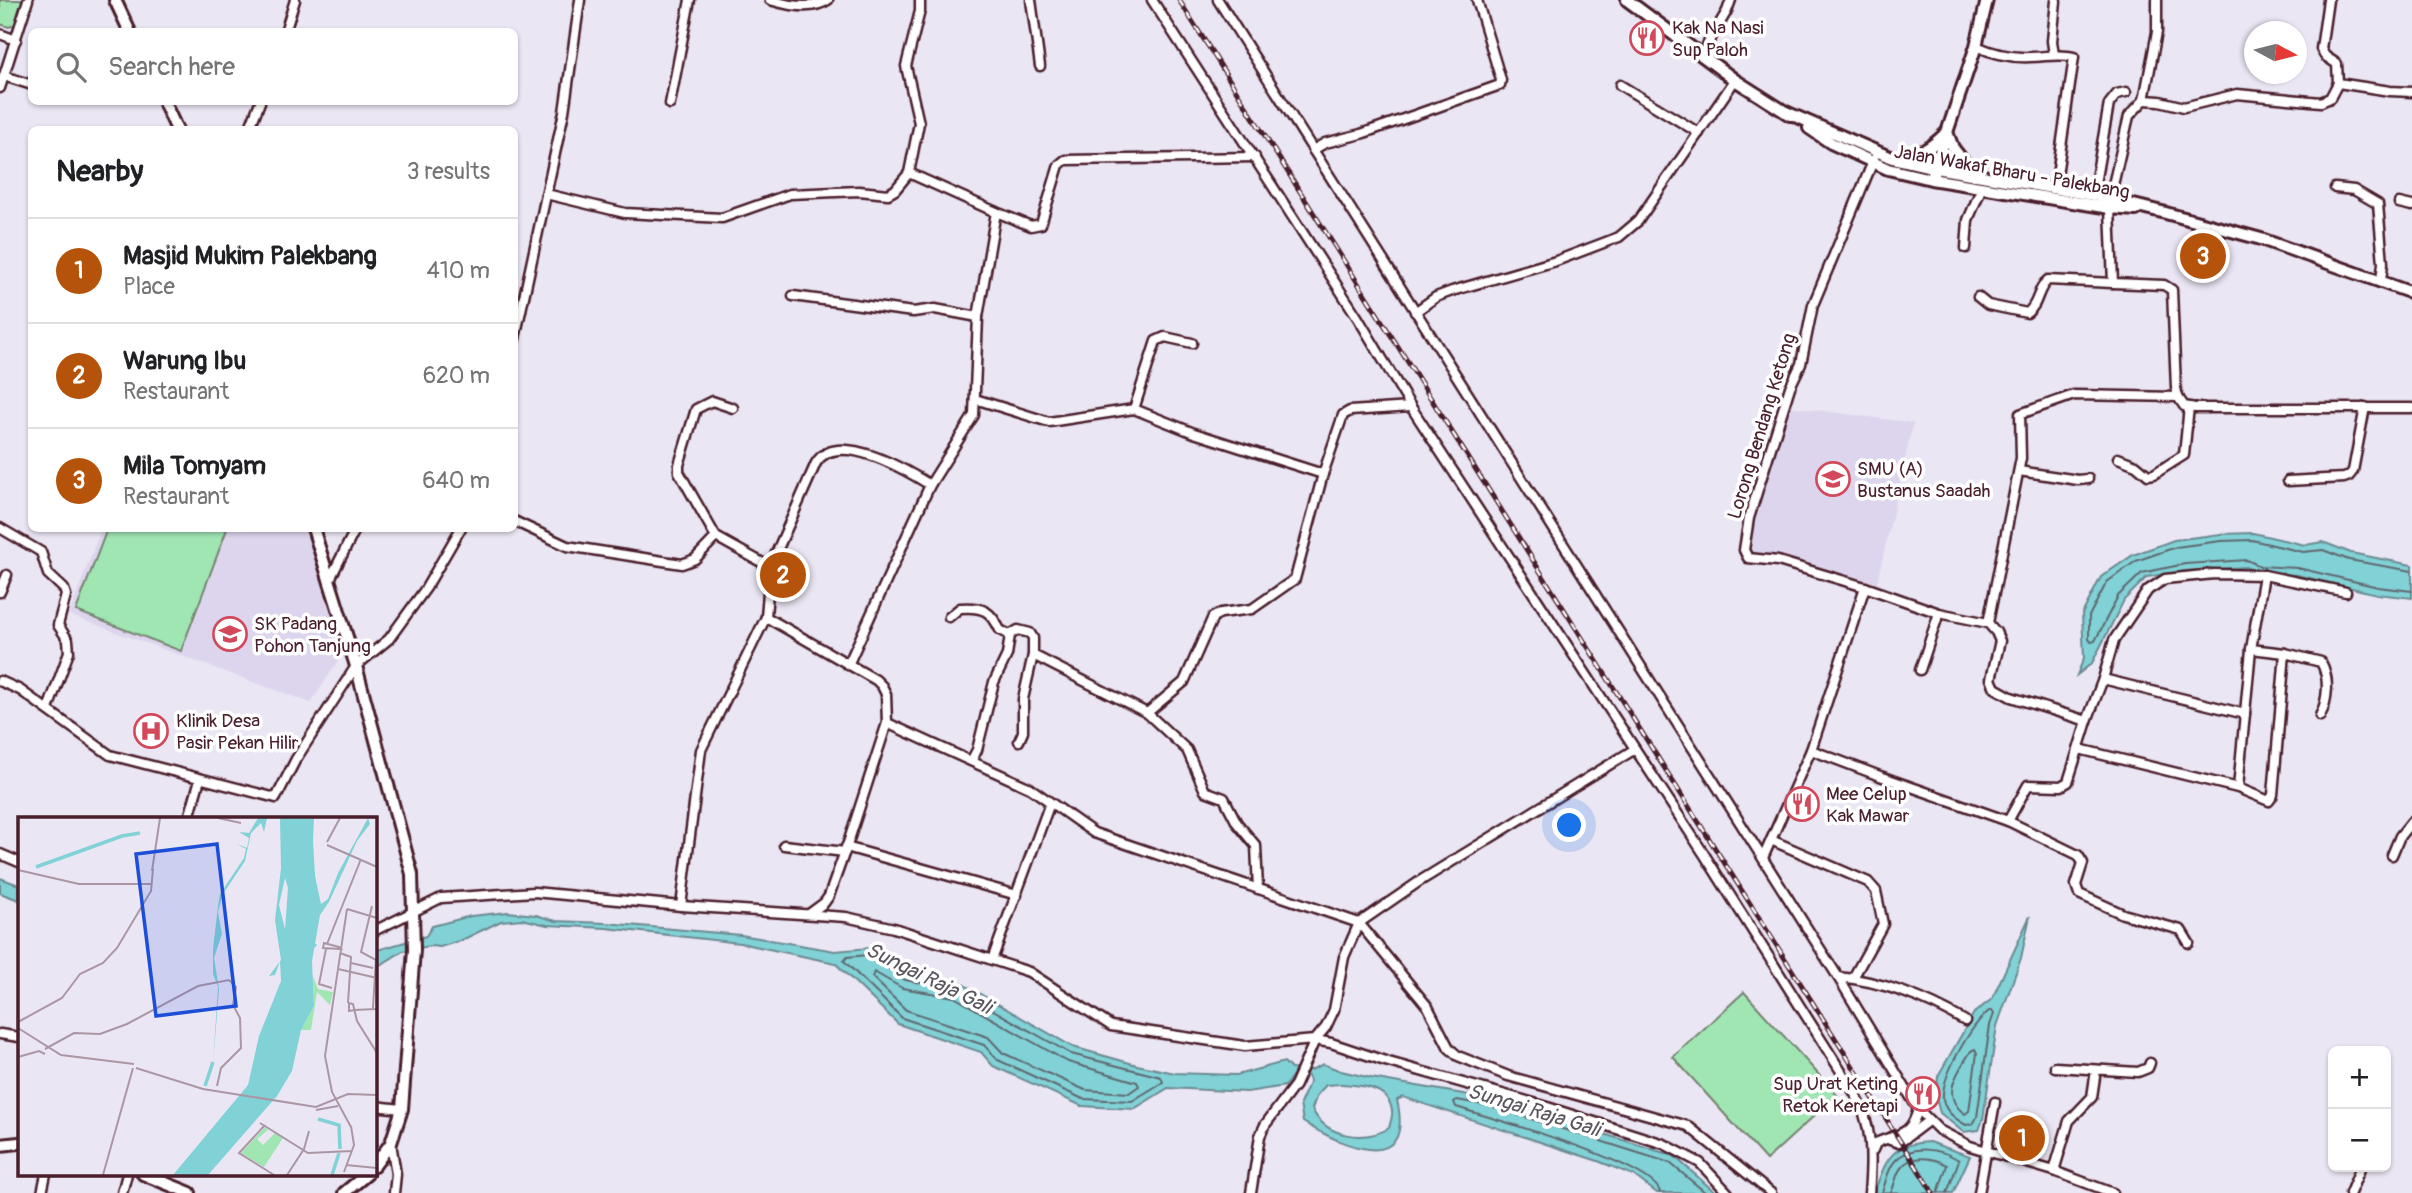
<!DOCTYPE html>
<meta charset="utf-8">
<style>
:root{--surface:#fff;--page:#f2f2f2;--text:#202124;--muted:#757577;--line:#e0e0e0;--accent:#b45309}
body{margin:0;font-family:Pangolin,sans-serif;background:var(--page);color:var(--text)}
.controls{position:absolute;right:21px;bottom:21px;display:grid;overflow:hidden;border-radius:10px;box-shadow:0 2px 5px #0004}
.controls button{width:63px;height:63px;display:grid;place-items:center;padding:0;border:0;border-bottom:2px solid var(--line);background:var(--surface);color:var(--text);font:35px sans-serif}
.compass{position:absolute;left:2244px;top:21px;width:63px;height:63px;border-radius:50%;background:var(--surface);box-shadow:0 2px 5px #0004;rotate:97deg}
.you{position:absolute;left:1570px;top:826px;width:24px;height:24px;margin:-18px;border:5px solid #fff;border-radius:50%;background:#1a73e8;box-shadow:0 0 0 10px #1a73e833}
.badge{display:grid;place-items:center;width:46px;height:46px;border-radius:50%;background:var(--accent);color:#fff;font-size:23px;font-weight:700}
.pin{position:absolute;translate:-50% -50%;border:4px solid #fff;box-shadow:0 2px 7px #0006}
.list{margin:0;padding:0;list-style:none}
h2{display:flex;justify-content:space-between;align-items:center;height:91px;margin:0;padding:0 28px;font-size:30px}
h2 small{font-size:23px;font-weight:400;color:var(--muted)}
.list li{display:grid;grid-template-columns:46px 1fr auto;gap:21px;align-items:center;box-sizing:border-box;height:105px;padding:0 28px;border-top:2px solid var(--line)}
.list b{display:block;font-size:26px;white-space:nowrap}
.list p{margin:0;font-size:23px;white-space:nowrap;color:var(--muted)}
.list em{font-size:23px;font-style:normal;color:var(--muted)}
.icon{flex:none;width:38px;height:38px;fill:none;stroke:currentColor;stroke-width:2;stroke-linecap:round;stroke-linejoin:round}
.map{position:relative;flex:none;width:2412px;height:1193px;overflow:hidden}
.search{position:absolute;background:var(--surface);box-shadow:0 2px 5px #0004;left:28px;top:28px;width:490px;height:77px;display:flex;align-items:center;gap:18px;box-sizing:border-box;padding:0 24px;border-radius:10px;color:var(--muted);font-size:26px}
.panel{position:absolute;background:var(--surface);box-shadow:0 2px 5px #0004;left:28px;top:126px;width:490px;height:406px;border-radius:10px}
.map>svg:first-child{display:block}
.built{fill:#ddd5ed}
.green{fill:#9fe6b3;stroke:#74826f;stroke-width:2}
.water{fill:#80d2d6;stroke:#6a8a92;stroke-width:2;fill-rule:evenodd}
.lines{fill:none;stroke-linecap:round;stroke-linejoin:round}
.shore{stroke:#60676f;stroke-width:2}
.street-casing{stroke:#4a1f2b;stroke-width:13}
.secondary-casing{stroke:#4a1f2b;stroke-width:16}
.street{stroke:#fff;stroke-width:8}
.secondary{stroke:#fff;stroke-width:10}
.rail-casing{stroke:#4a1f2b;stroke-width:5}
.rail{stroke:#fff;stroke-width:2.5;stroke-dasharray:8;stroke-linecap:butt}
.labels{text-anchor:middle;stroke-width:7;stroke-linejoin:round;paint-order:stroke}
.poi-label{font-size:19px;fill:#4a1f2b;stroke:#fff;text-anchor:start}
.street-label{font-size:19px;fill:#4a1f2b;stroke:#fff}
.water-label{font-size:21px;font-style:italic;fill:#5a555e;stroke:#fff}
.inset-river{fill:none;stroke:#80d2d6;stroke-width:3.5}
.inset-road{fill:none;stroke:#ab96a4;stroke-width:2}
.view{fill:#1d4ed8;fill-opacity:0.15;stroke:#1d4ed8;stroke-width:3.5}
.inset-edge{fill:none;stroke:#4a1f2b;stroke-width:3.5}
</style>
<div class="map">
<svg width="2412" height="1193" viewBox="0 0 2412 1193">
<rect width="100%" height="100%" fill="#ebe6f4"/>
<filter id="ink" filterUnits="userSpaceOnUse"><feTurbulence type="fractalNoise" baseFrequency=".0143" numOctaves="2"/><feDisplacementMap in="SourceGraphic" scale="14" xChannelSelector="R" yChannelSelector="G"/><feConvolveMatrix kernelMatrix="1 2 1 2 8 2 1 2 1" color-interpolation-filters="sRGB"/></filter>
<g filter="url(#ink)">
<g class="built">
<path d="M1788,406L1913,423L1877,583L1770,556L1756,555L1748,550L1750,536Z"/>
<path d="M101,529H311L344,652L311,703L69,615Z"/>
</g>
<g class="green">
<path d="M0,0H24L17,24L9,27L0,24Z"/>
<path d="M107,529H227L181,651L76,611Z"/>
<path d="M1744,992L1837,1095L1766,1160L1673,1057Z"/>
</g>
<g class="water">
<path d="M2253,533L2305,545L2323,542L2351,553L2412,565V598L2377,594L2297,575L2258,573L2246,567L2186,571L2147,577L2124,600L2092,663L2077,675L2084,658L2082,614L2101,577L2133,555L2174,540L2221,534Z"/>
<path d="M0,878L19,885V900L0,893Z"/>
<path d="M508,912L536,915L556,921L606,923L741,935L835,951L870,948L907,974L959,982L1073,1047L1137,1065L1175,1073L1237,1075L1284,1062L1291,1069L1311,1070L1323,1064L1341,1071L1371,1078L1492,1099L1674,1156L1716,1193H1657L1633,1175L1598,1161L1403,1097L1397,1100C1415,1179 1340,1145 1303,1122L1300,1104L1310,1081L1308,1076L1293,1075L1285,1086L1247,1092L1168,1088L1134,1109L1082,1106L993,1066L981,1052L898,1024L835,963L740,943L606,928L547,925L522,919L501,921L462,940L440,947L431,946L403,951L382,964L375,966L374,951L426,936L432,926L471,916ZM1340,1084C1359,1085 1389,1086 1392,1111C1393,1116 1390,1123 1389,1128C1365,1143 1325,1137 1312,1109L1317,1095L1326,1085Z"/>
<path d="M2030,916L2021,958L1997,1026L1983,1119L1979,1130L1963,1132L1940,1113L1936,1098L1938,1076L1974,1013L1992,999Z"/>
<path d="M1929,1142L1970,1156L1953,1193H1874C1886,1161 1889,1144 1929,1142Z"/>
</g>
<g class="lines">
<g class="shore">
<path d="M2412,571L2349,560L2323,550L2303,552L2252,540L2221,541L2176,547L2136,561L2107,582L2089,616V639L2091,642L2095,641L2118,596L2142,573L2185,564L2247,560L2260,566L2298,568L2378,587L2412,591"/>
<path d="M868,955L905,980L956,989L1071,1054L1161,1077L1163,1082L1132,1101L1083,1099L998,1060L984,1045L902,1018L844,961L847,957Z"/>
<path d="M874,972L902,988L954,997L1068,1062L1137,1082L1139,1086L1129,1093L1085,1090L1003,1053L988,1037L906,1010L872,977Z"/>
<path d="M1989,1011H1992L1994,1014L1990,1025L1977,1117L1973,1124L1966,1125C1955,1119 1943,1110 1943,1097C1942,1075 1972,1024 1989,1011Z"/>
<path d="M1975,1049L1977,1053L1969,1111L1965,1114C1939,1095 1958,1072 1971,1051Z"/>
<path d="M1660,1193C1657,1164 1487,1117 1456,1107L1454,1102L1457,1100L1490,1106L1670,1163L1706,1193"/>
<path d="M1882,1193C1885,1184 1888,1168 1895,1161C1911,1143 1941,1149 1959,1160L1947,1193"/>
<path d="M1891,1193C1894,1186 1896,1177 1899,1171C1909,1153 1933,1157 1947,1165L1938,1193"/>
</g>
<g class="street-casing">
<g id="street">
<path d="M770,0C787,5 812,11 828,0"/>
<path d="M920,0V11L906,66L919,123L909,173L996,212"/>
<path d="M1031,0L1040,66"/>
<path d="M1152,0L1358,318L1411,407L1704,854L1854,1092C1873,1124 1872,1157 1869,1193"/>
<path d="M1218,0L1838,977L1918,1109L1939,1130L1970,1146L2054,1171L2113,1193"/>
<path d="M2328,0L2321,49L2325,56L2337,64L2338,83"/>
<path d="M285,32L295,0"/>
<path d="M0,34L16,40"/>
<path d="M1976,46C1994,54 2010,58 2030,57C2045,57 2059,53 2074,57L2055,189"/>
<path d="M1701,55L1727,11L1731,0"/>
<path d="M2054,55L2052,41L2056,1"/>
<path d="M4,76L32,85"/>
<path d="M1620,85L1699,133"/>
<path d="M0,88L28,0"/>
<path d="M2144,100L2160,101L2184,107L2237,94L2321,102L2330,98L2338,83L2390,91L2412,92"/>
<path d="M670,104L690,0"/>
<path d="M249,130L260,102"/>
<path d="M1313,150L1325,143L1361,134L1500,85L1501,80L1477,0"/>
<path d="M1874,159L1813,305L1801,364L1790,387L1749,518L1744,550L1748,558L1778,561L1865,587L1939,613L1988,623L1996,632L2000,641L1991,679L1995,688L2011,697L2087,721"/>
<path d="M2335,188L2354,190L2378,204L2383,263L2381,281"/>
<path d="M546,194L625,213L722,218L790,194L859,191L888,194L895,190L909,173"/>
<path d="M2093,195L2109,104L2117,94L2126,92"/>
<path d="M2110,198L2129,116L2144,100L2157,32V0"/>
<path d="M2399,203L2412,206"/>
<path d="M2110,208L2113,283L2164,285L2172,290L2176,388L2178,397L2184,406L2195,408H2412"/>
<path d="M1966,248L1968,220L1982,187"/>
<path d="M793,296L913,312L935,309L978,317"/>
<path d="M1978,297L1988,305L2027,313C2039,305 2037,288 2048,280L2113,283"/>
<path d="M1415,312L1436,297L1452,291L1556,261L1619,237L1638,221L1735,80"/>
<path d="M514,343L564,112L580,0"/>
<path d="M975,399L1049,422L1134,409L1156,341L1165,337L1192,343"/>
<path d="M1134,409L1194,433L1323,474"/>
<path d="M2118,458L2136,465L2148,475L2154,474L2184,455L2189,407"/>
<path d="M2019,471L2078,480L2088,479"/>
<path d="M2288,481L2344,478L2349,476L2353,471L2365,407"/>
<path d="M514,521L567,546L682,564L695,559L716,537L770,567L766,617L876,680L882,686L886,694L887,723L849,840L829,896L824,903L809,914"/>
<path d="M0,528L41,552L48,574L64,589L66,595L58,625L68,640L69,652L48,709"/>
<path d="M716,537L679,472V465L696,409L712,401L733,408"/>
<path d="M770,567L816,463C837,429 906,470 930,485"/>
<path d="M2264,575L2251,649L2285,653L2321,662C2330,678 2328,700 2320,716"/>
<path d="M329,581L356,528"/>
<path d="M0,592L7,575"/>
<path d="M949,617L960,608C983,606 991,611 1000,630L1010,635"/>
<path d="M1988,623L2021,458L2020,414L2074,395L2178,397"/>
<path d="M848,665L930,485L974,415L978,317L996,212L1031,226L1041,224L1059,165L1065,160L1255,157"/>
<path d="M1920,670L1939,613"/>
<path d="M2103,679L2245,714"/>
<path d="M0,681L20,690L110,755L276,798L296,759L356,666L389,639L426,588L461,528"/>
<path d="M1147,713L1184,682L1213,617L1221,613L1252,609L1295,579L1323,474L1343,415L1350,411L1411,407"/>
<path d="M887,723L1030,788L1094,833L1359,923L1428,1007L1449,1048L1458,1056L1508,1076L1688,1126L1771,1193"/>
<path d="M1019,741L1023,732V699L1033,655"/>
<path d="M2079,749L2238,788L2269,801L2273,795L2285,653"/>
<path d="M1811,750L1880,776L2008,821L2078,855L2083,863L2076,885L2079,894L2123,914L2181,930L2189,943"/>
<path d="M971,761L977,750L994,682L1007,655L1010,635L1018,630L1030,633L1033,638V655L1147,713L1187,750L1205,791L1224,798L1237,823L1256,846L1258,889"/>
<path d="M2238,788L2251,649"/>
<path d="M189,818L200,779"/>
<path d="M2008,821L2028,785L2061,786L2068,782L2087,721L2103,679L2114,640L2148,590L2165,579L2214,574L2264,575L2346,592"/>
<path d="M1771,840L1868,882L1876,891L1883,924L1853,978"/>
<path d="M784,845L845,852"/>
<path d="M846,847L1017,895"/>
<path d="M0,854L19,862"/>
<path d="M2392,855L2400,836L2412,821"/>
<path d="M1763,858L1811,750L1865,587"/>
<path d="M681,906L701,750L766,617"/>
<path d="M374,931L441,898L534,892L681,906L846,917L894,928L1029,972L1111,1026L1245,1046L1315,1040L1331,1043L1385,1061L1541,1105L1664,1144L1700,1163L1728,1193"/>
<path d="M992,960L1050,803"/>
<path d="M1838,977C1882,981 1928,999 1965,1021"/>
<path d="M0,1034L19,1037"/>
<path d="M2055,1067L2138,1072L2148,1068L2150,1063"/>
<path d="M374,1106L402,1109"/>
<path d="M1890,1140L1899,1143L1928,1121"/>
<path d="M391,1143L396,1174L394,1193"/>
<path d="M1873,1150L1876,1143C1898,1133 1911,1137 1918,1109"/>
<path d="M2054,1171L2069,1121L2092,1097L2096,1070"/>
<path d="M42,1193L46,1174"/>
<path d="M122,1193L127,1174"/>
<path d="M1251,1193L1260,1136L1265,1125L1295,1085L1315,1040L1326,1027L1334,1010L1344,957L1359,923L1420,881L1635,749"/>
<path d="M1979,1193L1995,1102"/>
<path d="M2350,1193L2361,1167"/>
</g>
</g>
<g class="secondary-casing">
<g id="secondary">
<path d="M115,0L130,32"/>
<path d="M1627,0L1735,80L1790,115"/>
<path d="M164,102L177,130"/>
<path d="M1786,112L1892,158L1935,168L2093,195L2162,212L2261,239L2412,293"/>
<path d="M1809,128L1831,143L1888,169L1931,179L2110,208L2136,210"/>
<path d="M1947,132L1953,148L1974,175"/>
<path d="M1902,157C1920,155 1932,147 1945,134"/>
<path d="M1933,174L1976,46L1987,0"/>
<path d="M313,528L356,666L412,874L414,950L402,1109L391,1143L374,1166"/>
<path d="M0,1145L19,1143"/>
<path d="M143,1174L190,1193"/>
<path d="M344,1193L367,1174"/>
</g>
</g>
<use href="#street" class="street"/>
<use href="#secondary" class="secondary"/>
<g class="rail-casing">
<path id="rail" d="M1179,0L1933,1193"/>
</g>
<use href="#rail" class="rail"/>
</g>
</g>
<defs>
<g id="restaurant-ring" transform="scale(1.75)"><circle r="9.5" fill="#fff" stroke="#d1495b" stroke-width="1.5"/><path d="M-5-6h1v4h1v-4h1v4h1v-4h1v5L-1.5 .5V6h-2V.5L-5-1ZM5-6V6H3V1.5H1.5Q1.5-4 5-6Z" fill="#d1495b"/></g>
<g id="school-ring" transform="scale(1.75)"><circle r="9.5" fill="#fff" stroke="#d1495b" stroke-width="1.5"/><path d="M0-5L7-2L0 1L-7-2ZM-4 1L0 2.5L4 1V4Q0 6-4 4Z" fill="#d1495b"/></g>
<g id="hospital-ring" transform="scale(1.75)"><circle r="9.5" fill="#fff" stroke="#d1495b" stroke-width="1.5"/><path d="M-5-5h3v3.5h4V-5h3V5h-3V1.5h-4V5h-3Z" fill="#d1495b"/></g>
</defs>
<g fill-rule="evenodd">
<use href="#restaurant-ring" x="1647" y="38"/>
<use href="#school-ring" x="1833" y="479"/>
<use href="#school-ring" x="230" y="634"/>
<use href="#hospital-ring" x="151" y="731"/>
<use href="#restaurant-ring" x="1802" y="804"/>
<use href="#restaurant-ring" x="1923" y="1094"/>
</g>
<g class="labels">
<g class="poi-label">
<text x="1672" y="34">Kak Na Nasi<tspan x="1672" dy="22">Sup Paloh</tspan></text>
<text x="1857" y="475">SMU (A)<tspan x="1857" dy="22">Bustanus Saadah</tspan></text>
<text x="254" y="630">SK Padang<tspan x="254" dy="22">Pohon Tanjung</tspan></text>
<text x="176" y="727">Klinik Desa<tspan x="176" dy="22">Pasir Pekan Hilir</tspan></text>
<text x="1826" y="800">Mee Celup<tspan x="1826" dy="22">Kak Mawar</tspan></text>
<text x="1898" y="1090" text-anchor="end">Sup Urat Keting<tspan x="1898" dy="22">Retok Keretapi</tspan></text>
</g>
<g class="street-label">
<text transform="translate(2012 171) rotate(10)" y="7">Jalan Wakaf Bharu - Palekbang</text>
<text transform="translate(1761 426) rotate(-73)" y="7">Lorong Bendang Ketong</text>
</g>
<g class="water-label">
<text transform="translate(929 978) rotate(26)" y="7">Sungai Raja Gali</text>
<text transform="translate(1534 1110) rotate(17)" y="7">Sungai Raja Gali</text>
</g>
</g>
<g transform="translate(18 817)">
<rect width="359" height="359" fill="#ebe6f4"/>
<path d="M295,159L300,172L315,175L312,188L299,175L293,213H283L296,189ZM247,310L250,313L239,322L245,328L257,316L265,321L246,350L223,336Z" fill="#9fe6b3"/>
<path d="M240,1H249L246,15L243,6L233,16L227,44L205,77L200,95L204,117L196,141L201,172L195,247L200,170L195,157V132L200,89L202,77L226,41L228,32L219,27L229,31L231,21L221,15L231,16ZM262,1H296L294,45L303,87L310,82L320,56L350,1L352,7L339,24L311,85L302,98L294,144L296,189L283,213L274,254L259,279L190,358H155L230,268L241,219L263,164L262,144L257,158L251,159L263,143L257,103L263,51ZM267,61L270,71L267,112L261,88Z" fill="#80d2d6" fill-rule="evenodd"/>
<path class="inset-river" d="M292,1L297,90L293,126L298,129M18,50L104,19L122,16M187,269L195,245M300,302L321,308L322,332M314,358L321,336"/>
<path class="inset-road" d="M200,1L223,6M309,25L322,1M309,28L359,50M0,53L61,67H134M134,54L142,1M354,89L343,135L358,143M329,92L307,239L314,275L333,310M329,92L359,101M306,126L321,130L323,132L305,131ZM309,127L343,42M308,132L301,167L314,171M322,136L333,140L330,186M333,146L355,151M320,152L359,161M355,191L358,141M336,193L331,194V186L335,187L339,204L359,236M336,193L359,192M0,205L44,181L62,157L85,146L99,131L133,74L135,52M0,211L43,238L116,247M27,232L56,216L82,217L109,207L180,169L211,163L218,170L215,188L222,201L223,231L203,251L199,269M0,240L21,234L27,237M118,251L185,272L298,290L330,277L359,278M298,293L320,289M242,306L290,336L334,334M247,308L221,336L256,358M328,348L359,351M326,355L336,328L333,309M85,358L115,251M269,358L286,332L291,314"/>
<path class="view" d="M199,27L218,189L138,199L118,37Z"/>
<rect width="359" height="359" class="inset-edge"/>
</g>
</svg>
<div class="controls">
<button>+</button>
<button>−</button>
</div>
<svg class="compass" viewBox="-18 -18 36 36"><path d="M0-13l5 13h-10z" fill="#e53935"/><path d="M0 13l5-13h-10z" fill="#757577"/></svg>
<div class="you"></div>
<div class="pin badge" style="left:2022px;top:1138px">1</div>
<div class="pin badge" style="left:783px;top:575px">2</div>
<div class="pin badge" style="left:2203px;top:256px">3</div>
<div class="search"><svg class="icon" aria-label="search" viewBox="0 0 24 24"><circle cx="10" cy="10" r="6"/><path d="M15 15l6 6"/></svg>Search here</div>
<section class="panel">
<h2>Nearby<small>3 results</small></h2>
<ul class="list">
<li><span class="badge">1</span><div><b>Masjid Mukim Palekbang</b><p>Place</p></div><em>410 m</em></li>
<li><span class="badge">2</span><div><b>Warung Ibu</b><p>Restaurant</p></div><em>620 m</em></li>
<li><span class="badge">3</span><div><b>Mila Tomyam</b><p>Restaurant</p></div><em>640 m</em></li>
</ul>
</section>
</div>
